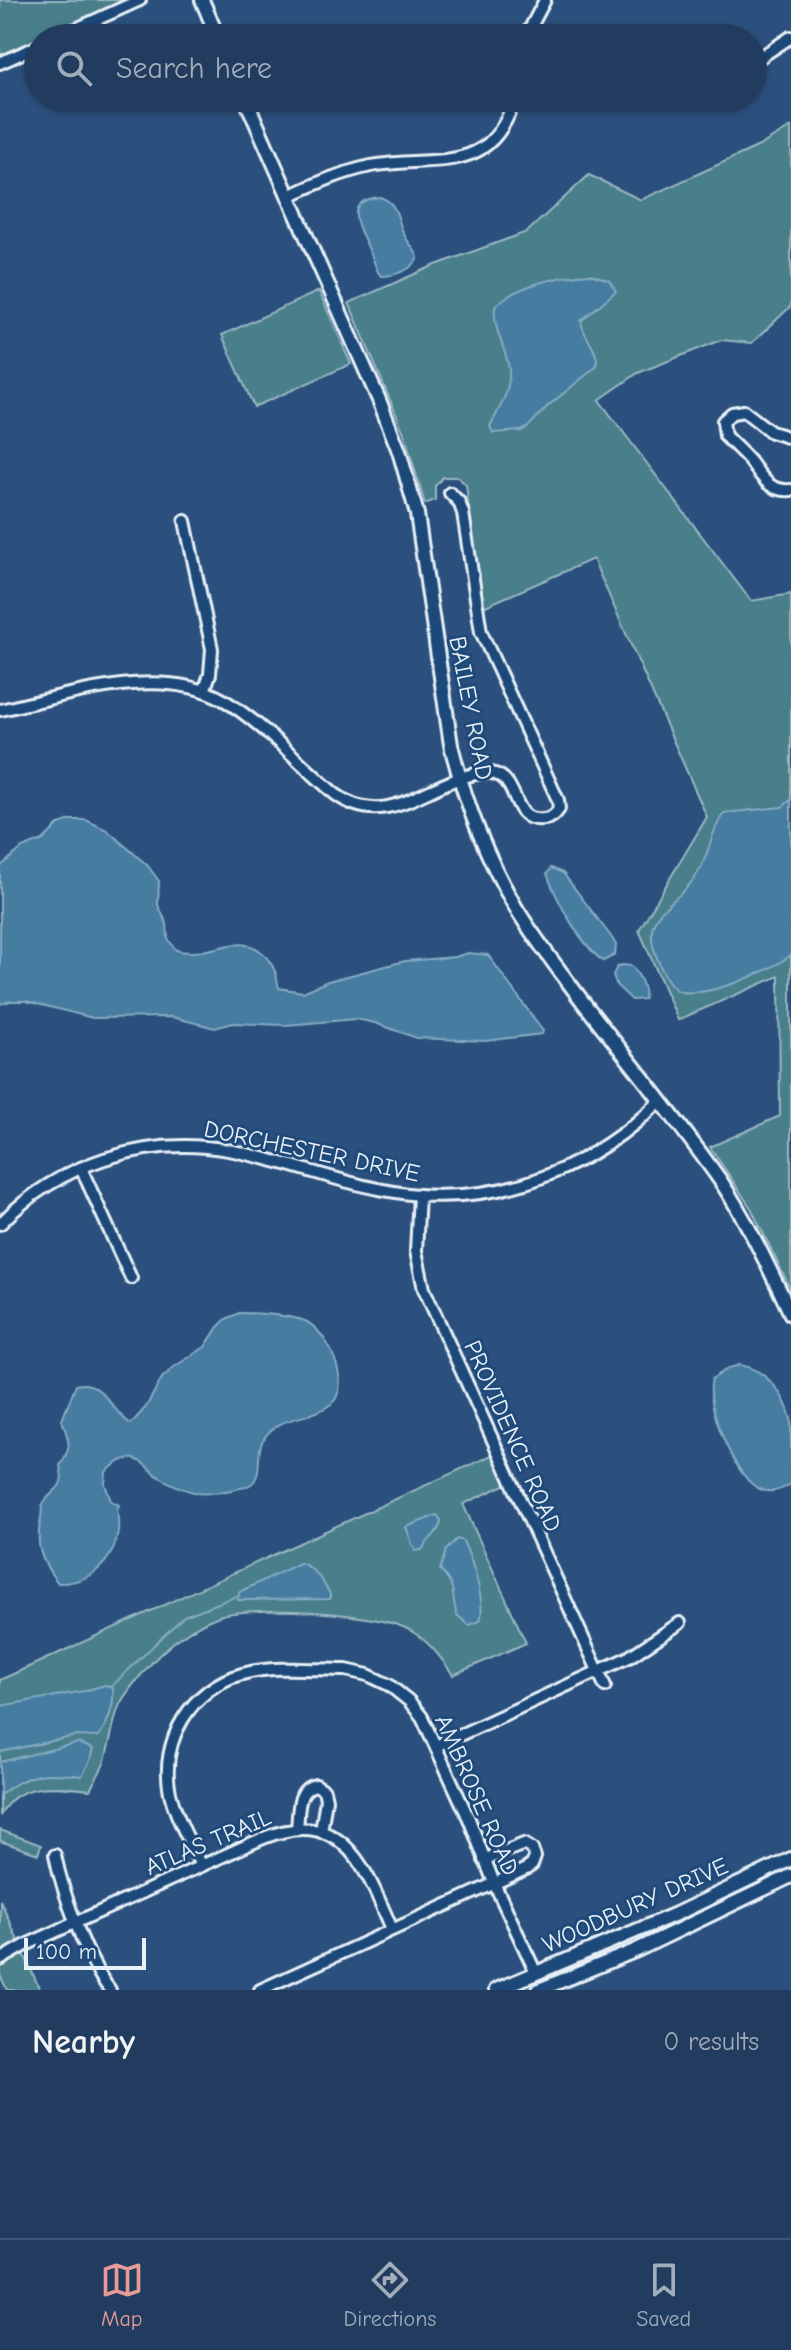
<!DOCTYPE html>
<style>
:root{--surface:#213c5e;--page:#294364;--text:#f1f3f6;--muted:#a2adbc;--line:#3e5673;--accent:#e69b98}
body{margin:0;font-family:"Comic Neue",sans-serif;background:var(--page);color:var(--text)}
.scale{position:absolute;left:24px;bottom:20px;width:122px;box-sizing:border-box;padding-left:8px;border:4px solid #e8f1f8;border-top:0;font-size:22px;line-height:28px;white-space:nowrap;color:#e8f1f8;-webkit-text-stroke:6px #1f4a7a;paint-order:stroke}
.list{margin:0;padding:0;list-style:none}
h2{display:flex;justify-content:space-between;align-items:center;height:104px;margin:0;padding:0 32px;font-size:34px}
h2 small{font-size:26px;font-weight:400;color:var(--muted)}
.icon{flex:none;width:44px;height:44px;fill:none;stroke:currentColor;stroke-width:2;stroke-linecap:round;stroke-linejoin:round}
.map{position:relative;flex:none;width:791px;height:1990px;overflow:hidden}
.search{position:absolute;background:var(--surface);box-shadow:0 2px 6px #0004;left:24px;right:24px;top:24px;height:88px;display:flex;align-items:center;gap:20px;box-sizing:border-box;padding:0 28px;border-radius:44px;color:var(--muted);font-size:30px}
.sheet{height:248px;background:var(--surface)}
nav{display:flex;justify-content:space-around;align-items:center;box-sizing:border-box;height:112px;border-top:2px solid var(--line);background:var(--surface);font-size:22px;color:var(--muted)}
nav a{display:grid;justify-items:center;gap:4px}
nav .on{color:var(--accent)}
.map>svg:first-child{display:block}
.green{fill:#4a7e8b;stroke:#99b8c2;stroke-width:2}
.water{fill:#447ca0;stroke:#86abc3;stroke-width:2}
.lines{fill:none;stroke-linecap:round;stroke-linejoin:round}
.stream{stroke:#86abc3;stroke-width:2}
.minor-casing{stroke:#e8f1f8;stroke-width:16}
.major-casing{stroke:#e8f1f8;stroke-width:18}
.minor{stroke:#1f4a7a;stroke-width:10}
.major{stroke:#1f4a7a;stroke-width:12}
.labels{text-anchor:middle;stroke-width:6;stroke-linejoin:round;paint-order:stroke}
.street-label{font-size:24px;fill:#e8f1f8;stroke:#1f4a7a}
</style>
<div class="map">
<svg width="791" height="1990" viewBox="0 0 791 1990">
<rect width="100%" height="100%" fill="#2c507d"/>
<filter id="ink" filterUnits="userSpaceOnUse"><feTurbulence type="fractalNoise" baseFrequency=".0125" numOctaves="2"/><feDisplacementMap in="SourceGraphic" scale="16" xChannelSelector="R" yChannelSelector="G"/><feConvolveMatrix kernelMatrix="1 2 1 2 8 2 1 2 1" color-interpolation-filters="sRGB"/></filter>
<g filter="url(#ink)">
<g class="green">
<path d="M0,0H140L56,38H38V46L0,63Z"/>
<path d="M791,127V306L752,343L721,340L638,373L599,400L751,601L791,594V1290L751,1208L710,1147L780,1116L779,976L678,1020L639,930L707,817L593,559L481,608L466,485L458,477H443L435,486V500L425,504L404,433L349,303L433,266L527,232L589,175L641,200L759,146Z"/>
<path d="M319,291L351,364L254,407L222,335Z"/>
<path d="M494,1454L507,1484L463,1504L526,1643L453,1675C441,1658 430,1642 411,1631C380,1612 253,1605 219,1616C194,1625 167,1645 150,1665C139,1677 123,1695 118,1709C112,1727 110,1745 104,1763C101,1772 94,1781 90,1790C58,1786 16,1780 0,1816V1680Z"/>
<path d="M0,1830L41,1845L38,1854L0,1841Z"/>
<path d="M0,1900L40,1990H7L0,1975Z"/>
</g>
<g class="water">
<path d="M380,197C399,204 396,218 404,234C408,243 414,248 418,257C414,270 394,276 381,276L378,272C374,262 370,251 365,241C354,220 347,200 380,197Z"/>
<path d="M590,274L609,280L616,291L581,321C583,337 599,350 597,366L548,406L527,428L521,431L493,433L490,426C500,408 513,387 508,364C504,344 493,329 495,307C512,286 563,275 590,274Z"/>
<path d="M791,800V955C769,972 702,1001 676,990C667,982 661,969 657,958C637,908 678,909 699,871C710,852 711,830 724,813L782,807Z"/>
<path d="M70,820H86L107,830L147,865L159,881L158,905L167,924L168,939L176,950C213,961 249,920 274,969C277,975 277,982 279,988L303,992L328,981L405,961L455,957L468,953L488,955L543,1031L542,1034L485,1041L417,1038L375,1023L356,1019L286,1025L233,1023L215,1028L172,1017L93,1018L26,1001H11L0,1004V867L22,848L43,840L59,824Z"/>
<path d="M551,868L563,873L612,938L616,945L615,955L603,961C581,945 557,901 547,874Z"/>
<path d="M622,965L632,966C639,975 646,988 644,999L632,1000L617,986L613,975L617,967Z"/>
<path d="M239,1313C257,1313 289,1315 305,1321C328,1331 353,1386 331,1404C310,1421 278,1414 263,1440C254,1455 266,1481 245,1487C232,1490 210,1495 197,1493C184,1490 169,1483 158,1476C149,1470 140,1456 127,1459C119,1460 112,1467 106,1472L105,1484L111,1501L119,1505L117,1510C125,1548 99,1584 58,1583C40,1560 35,1545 41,1517C42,1513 41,1508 43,1504C51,1489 67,1490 60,1466C74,1442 68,1442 62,1420L76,1385C103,1378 111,1412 131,1424L146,1407L162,1378L174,1367L205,1347L218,1327L226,1319Z"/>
<path d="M740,1365C766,1369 785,1394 791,1419C791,1438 791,1464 791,1484C780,1491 768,1495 756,1487C734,1474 704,1403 712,1379L729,1368Z"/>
<path d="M437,1515L441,1520C441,1531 427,1540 422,1550L415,1551L406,1527Z"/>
<path d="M457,1539L463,1541C472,1560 486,1601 480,1621L469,1625L457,1615C449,1590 459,1591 440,1570L446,1550Z"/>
<path d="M300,1563C313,1566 324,1583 330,1594V1599L238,1600L239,1592Z"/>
<path d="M105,1685L113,1688C115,1704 108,1725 98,1737L76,1736L0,1752V1706L84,1691Z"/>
<path d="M78,1743L93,1749L90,1761L82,1776C46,1772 30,1771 0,1795V1762Z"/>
</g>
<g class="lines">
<path class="stream" d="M111,1687L184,1616L237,1596"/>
<g class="minor-casing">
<g id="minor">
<path d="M56,38L140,0"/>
<path d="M525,38L545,0"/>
<path d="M753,62L791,37"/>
<path d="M0,63L38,46"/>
<path d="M289,196C315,184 342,172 371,166C435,154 490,179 515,98"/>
<path d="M791,438L771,432L744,411L732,413L723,421L725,436C733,444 742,452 749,460C762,476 768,492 791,490"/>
<path d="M185,521L212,649L210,674L204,691"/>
<path d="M0,710C67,696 159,664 222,699C260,721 301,765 335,794C388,833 428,780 481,773C489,772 498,773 504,779C519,793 515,823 544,819C552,818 555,815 559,809L558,800L481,632L463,513L459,502L450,493"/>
<path d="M81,1168L131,1278"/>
<path d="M419,1195L416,1251L424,1289L605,1686"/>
<path d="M0,1224C58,1164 145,1135 228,1150C292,1162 352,1189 418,1195C510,1202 595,1165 660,1101"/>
<path d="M436,1746L629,1657L680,1623"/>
<path d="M297,1829C299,1812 296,1788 316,1785L324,1790L326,1799L321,1832"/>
<path d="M55,1855C63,1894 86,1959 110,1990"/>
<path d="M201,1866C190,1842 176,1818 170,1793C159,1741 191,1688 242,1674C274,1665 313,1670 346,1670L368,1675L389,1685L409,1701L422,1717L469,1819L494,1883L536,1973"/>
<path d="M0,1960L28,1944L261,1839C344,1804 365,1868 392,1929"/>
<path d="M260,1990L526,1869L532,1865L535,1857L532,1849L524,1844L484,1860"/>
</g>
</g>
<g class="major-casing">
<g id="major">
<path d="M202,0L218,38"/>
<path d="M245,98L379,400L399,451L417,514L451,745C465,802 486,857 516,908C536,941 560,971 583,1002C629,1061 677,1119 720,1180C748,1222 769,1268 791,1314"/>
<path d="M496,1990L676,1914L791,1859"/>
<path d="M539,1990L637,1950L791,1876"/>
</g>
</g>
<use href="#minor" class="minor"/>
<use href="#major" class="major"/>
</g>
</g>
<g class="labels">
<g class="street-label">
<text transform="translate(471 708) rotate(79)" y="8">BAILEY ROAD</text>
<text transform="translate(312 1151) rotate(12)" y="8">DORCHESTER DRIVE</text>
<text transform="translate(513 1436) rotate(66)" y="8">PROVIDENCE ROAD</text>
<text transform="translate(477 1795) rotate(66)" y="8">AMBROSE ROAD</text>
<text transform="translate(208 1842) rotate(-23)" y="8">ATLAS TRAIL</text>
<text transform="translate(635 1905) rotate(-24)" y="8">WOODBURY DRIVE</text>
</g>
</g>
</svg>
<div class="scale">100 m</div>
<div class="search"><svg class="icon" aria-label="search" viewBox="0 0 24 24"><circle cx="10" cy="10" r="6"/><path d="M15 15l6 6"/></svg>Search here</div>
</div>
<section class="sheet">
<h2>Nearby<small>0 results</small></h2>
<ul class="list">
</ul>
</section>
<nav>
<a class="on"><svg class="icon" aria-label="map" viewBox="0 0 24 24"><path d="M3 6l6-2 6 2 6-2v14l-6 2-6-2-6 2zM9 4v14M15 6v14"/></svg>Map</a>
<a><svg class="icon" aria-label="directions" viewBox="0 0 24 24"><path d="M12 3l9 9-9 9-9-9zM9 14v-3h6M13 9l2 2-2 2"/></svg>Directions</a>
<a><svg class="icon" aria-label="saved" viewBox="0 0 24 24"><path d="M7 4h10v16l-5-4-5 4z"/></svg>Saved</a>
</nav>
